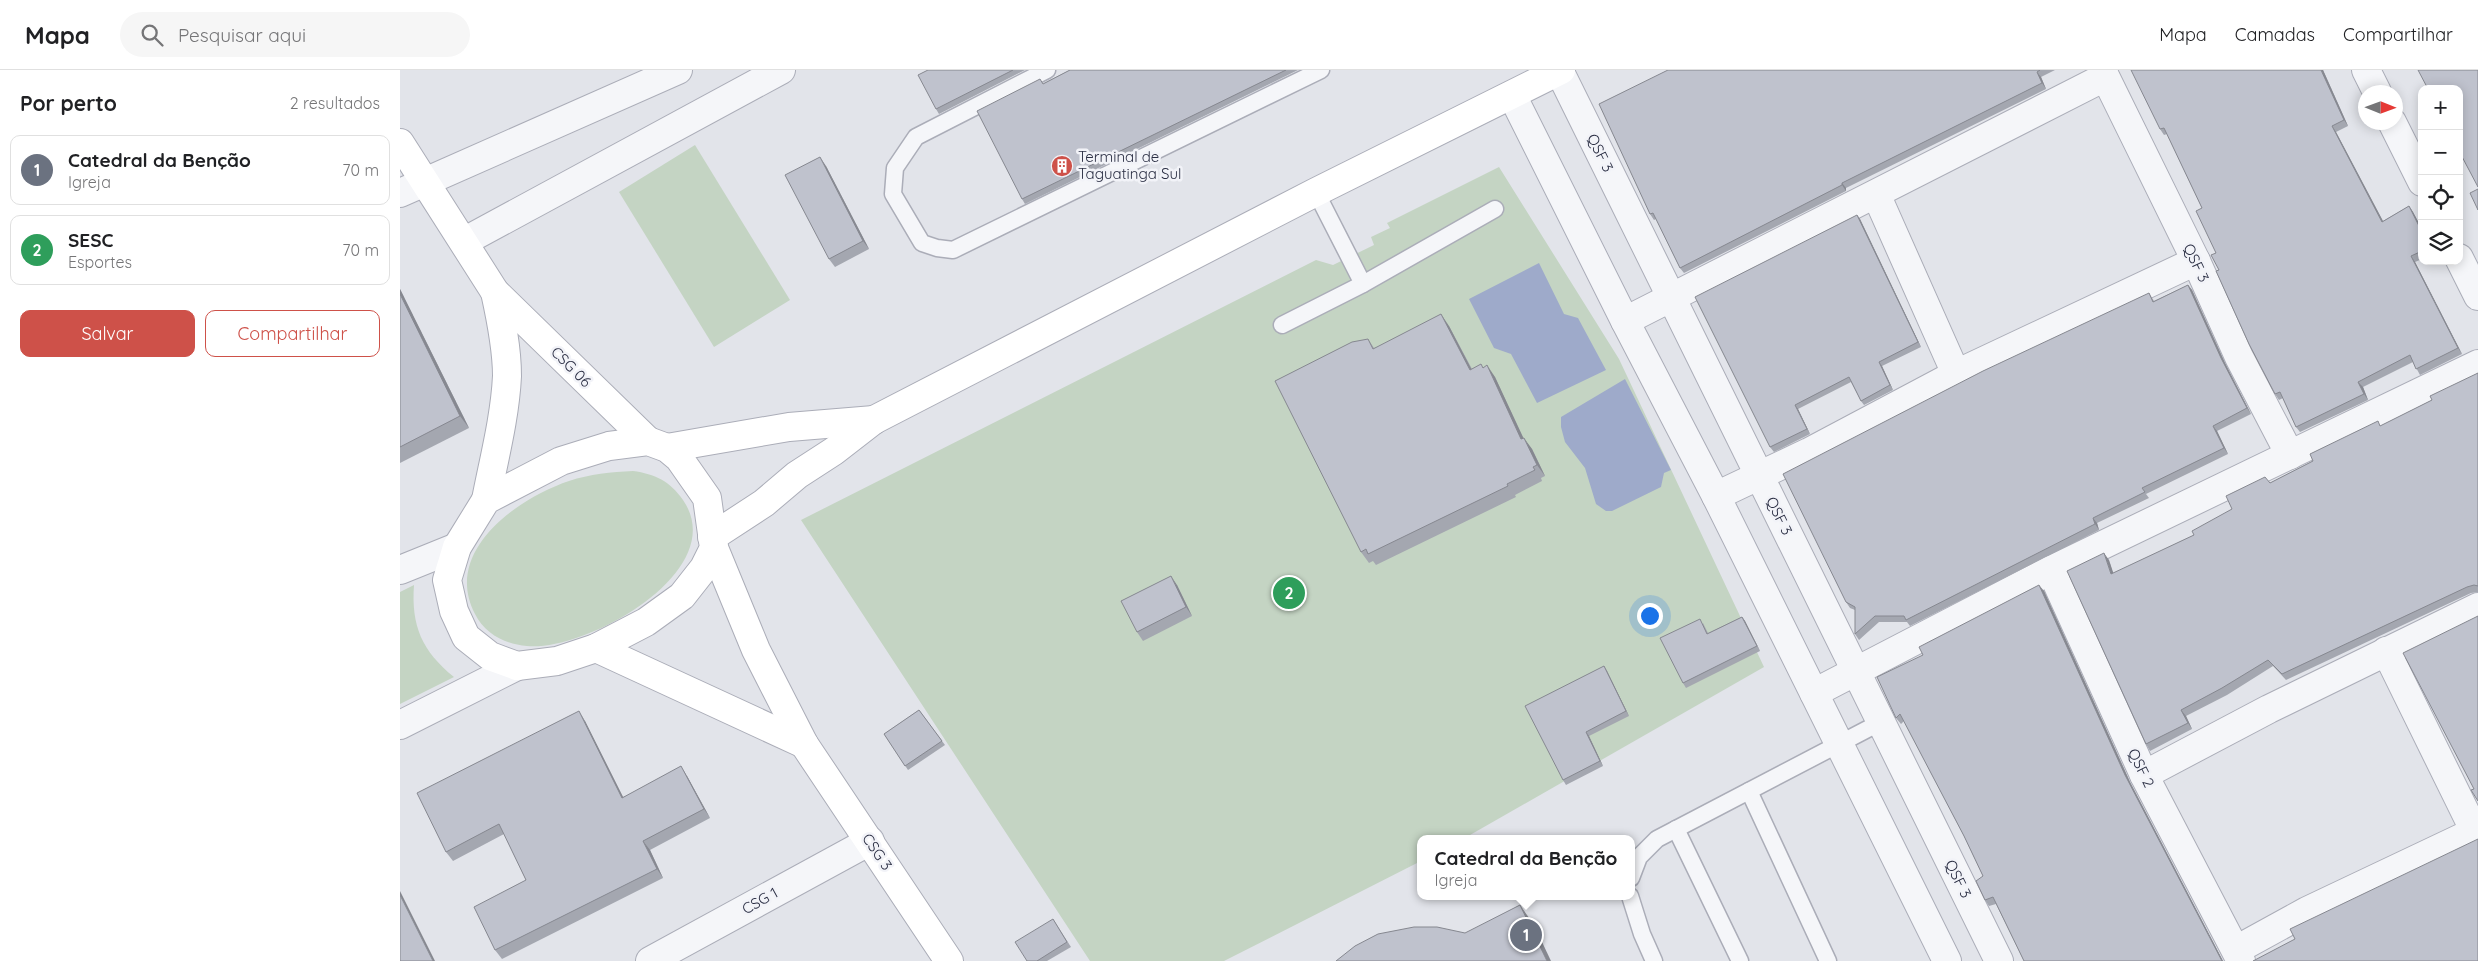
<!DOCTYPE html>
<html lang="pt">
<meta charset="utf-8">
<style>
:root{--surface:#fff;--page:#f6f6f6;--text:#202124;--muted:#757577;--line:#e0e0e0;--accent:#ce5149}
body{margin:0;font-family:Quicksand,sans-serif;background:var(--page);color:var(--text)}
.controls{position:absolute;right:15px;top:15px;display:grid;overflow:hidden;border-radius:10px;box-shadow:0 2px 12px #0003}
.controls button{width:45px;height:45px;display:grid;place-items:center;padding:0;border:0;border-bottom:1px solid var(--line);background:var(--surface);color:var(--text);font:25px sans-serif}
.compass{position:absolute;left:1958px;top:15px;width:45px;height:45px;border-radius:50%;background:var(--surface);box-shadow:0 2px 12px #0003;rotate:91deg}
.you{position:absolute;left:1249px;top:545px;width:18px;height:18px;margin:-12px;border:4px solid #fff;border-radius:50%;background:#1a73e8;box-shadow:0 0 0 8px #1a73e833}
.badge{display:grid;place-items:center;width:32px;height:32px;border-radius:50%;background:var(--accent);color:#fff;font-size:16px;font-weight:700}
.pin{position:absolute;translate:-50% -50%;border:2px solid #fff;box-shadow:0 1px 5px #0006}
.popup{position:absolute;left:1017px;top:765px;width:218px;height:65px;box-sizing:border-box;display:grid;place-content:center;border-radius:10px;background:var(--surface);filter:drop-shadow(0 1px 4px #0005);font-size:16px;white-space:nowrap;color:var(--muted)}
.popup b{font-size:19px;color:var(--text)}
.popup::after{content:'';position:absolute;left:50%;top:100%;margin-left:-10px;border:10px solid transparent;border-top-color:var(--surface)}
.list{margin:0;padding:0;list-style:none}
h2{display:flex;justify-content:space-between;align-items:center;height:65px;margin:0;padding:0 20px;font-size:21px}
h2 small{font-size:16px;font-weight:400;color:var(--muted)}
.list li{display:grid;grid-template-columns:32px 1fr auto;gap:15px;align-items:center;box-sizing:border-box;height:70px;margin:0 10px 10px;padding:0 10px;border:1px solid var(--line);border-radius:10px}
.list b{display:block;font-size:19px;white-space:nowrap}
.list p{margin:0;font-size:16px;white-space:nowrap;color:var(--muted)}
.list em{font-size:16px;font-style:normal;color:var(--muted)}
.actions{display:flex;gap:10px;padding:15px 20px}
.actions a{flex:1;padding:11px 0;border:1px solid var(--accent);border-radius:10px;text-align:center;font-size:18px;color:var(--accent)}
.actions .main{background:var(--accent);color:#fff}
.icon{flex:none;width:28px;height:28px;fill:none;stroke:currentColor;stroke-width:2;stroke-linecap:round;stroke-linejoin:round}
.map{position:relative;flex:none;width:2078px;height:891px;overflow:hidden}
header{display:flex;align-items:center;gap:30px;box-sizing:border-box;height:70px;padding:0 25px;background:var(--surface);border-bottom:1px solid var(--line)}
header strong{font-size:24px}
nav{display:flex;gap:28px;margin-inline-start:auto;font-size:18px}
.search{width:350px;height:45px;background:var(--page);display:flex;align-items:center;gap:12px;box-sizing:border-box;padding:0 18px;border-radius:28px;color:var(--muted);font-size:19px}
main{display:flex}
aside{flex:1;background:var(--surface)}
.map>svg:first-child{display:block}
.green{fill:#c4d4c3}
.water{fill:#9eaaca}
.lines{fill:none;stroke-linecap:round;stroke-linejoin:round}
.lane-casing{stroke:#abadb8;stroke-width:19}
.street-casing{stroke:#abadb8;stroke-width:30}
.secondary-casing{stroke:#abadb8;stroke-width:30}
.lane{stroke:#f5f6f9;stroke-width:16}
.street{stroke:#f5f6f9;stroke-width:28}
.secondary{stroke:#fff;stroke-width:28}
.wall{fill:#a4a7b0}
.shaded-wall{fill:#868890}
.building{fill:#bfc2cd;stroke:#868890}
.labels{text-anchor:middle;stroke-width:5;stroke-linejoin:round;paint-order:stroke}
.street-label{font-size:15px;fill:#2a2e43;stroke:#f2f3f8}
.poi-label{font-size:15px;fill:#2a2e43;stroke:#f2f3f8;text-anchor:start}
</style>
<header>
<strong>Mapa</strong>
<div class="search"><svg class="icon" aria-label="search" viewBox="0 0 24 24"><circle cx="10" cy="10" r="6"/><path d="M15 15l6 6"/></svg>Pesquisar aqui</div>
<nav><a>Mapa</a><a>Camadas</a><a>Compartilhar</a></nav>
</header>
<main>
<aside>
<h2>Por perto<small>2 resultados</small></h2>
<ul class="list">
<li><span class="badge" style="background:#6b7280">1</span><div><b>Catedral da Benção</b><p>Igreja</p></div><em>70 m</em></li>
<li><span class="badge" style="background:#2e9e5b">2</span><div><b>SESC</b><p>Esportes</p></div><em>70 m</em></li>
</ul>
<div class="actions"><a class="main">Salvar</a><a>Compartilhar</a></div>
</aside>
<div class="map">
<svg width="2078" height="891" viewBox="0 0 2078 891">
<rect width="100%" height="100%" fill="#e2e4ea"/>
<g class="green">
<path d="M295,75L390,230L314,277L219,122Z"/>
<path d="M1099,97L1219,289L1364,597L1063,769H1021V791L824,891H690L401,450L916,190L933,195L974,175L971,167L990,158L987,153Z"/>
<path d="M233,401C255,404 270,411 283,430C332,501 185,582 127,576C105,574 85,564 75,544C42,481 118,428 169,411C190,404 211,402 233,401Z"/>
<path d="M14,515C11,556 22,581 54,607L0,634V522Z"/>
</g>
<g class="water">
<path d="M1139,193L1164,244L1178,248L1206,300L1137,333L1111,284L1094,278L1069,229Z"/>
<path d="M1225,309L1271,400L1264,403L1261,417L1212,441H1206L1196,434L1185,398L1165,372L1161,357V347Z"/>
</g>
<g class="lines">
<g class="lane-casing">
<g id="lane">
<path d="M647,0L516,67L495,98L493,124L522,173L537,178L553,180L921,0"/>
<path d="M916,122L963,214"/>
<path d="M882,255L963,214L1095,139"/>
<path d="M1349,721L1428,891"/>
<path d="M1276,759L1340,891"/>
<path d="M1231,808L1239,787L1257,769L1481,652"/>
<path d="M1230,826L1242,864L1254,891"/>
</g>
</g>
<g class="street-casing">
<g id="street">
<path d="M1159,0L1599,891"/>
<path d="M1702,0L1796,191L1839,287L1890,385"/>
<path d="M1966,0L1977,22"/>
<path d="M1112,25L1225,251L1316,426L1547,891"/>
<path d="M1992,52L2022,112"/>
<path d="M0,123L278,0"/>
<path d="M1476,124L1556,304"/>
<path d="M65,171L381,0"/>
<path d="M2059,188L2078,226"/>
<path d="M1225,251L1705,7"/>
<path d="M1316,426L1409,382L1556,304L1796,191"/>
<path d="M0,500L57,477"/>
<path d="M1651,500L1744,705L1841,891"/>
<path d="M1986,581L2075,762"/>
<path d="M1414,623L1651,500L2078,294"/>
<path d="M0,655L117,596"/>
<path d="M1744,705L1869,639L2078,537"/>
<path d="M1836,880L1907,841L2078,760"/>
<path d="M250,891L470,771"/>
</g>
</g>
<g class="secondary-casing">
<g id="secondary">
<path d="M0,73L95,222L248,371"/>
<path d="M248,371L267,378L279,388L307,428L314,478L304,498L282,526L246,552L196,578L157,591L117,596L90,586L66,567L54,541L47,510L57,477L86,430L161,391L209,376Z"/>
<path d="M267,378L389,357L474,350"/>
<path d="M86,430C94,389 105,347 107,306C107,278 101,249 95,222"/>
<path d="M312,467L364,433L397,405L434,381L474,350L916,122L1161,0"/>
<path d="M314,478L356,580L404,674L549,891"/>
<path d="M196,578L404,674"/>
</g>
</g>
<use href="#lane" class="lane"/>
<use href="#street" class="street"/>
<use href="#secondary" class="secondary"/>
</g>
<g class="wall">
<path d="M528,0H625L539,44L536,39Z"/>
<path d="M670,0H898L625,134L622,129L644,13Z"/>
<path d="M1268,0H1655L1641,7L1646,19L1446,118V121L1284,203L1280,198L1256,149L1254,150L1250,144Z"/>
<path d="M1923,0L1948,56L1936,62L1983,151L2009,136L2013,142L2022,159V189L2015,192L2062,284L2020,305L2013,292L1963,317L1968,330L1900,362L1896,357L1883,328L1879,330L1875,324L1819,200L1816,183L1802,138L1767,64L1764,65L1760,59Z"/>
<path d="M426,96L469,179L435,197L429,189Z"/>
<path d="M1457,145L1460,149L1521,277L1482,296L1493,320L1464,335L1461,331L1451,312L1398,339L1410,364L1374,382L1370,377Z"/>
<path d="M1788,215L1792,220L1825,293L1851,344L1817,361L1828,384L1746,424L1749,428L1697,453L1699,460L1510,556L1507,552H1479L1459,570L1455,564V540L1450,538L1446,532L1749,223L1754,231Z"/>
<path d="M0,219L69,358L0,393Z"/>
<path d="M1049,256L1072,299L1083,297L1095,307L1123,368L1132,379L1145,406L1141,408L1142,411L1115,425L1116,427L976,495L973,491L969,493L961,482L968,269L974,278Z"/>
<path d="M2078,303V522L2071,523L1886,610L1873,596L1827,625L1786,646L1792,659L1750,681L1746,674L1709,490L1713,504L1794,465L1870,413L2032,330Z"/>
<path d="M777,515L792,546L743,571L737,562Z"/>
<path d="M1644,521L1730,712L1823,891H1624L1596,834L1589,836L1585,830L1583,806L1564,766L1504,651L1501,654L1496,648L1523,585Z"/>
<path d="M1342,547L1345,551L1360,581L1286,618L1283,613L1303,553L1308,563Z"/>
<path d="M1204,596L1207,601L1229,646L1189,666L1203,696L1166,715L1163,710Z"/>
<path d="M519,640L545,675L508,700L484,664Z"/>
<path d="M185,651L223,727L287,706L310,748L250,780L263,808L102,889L95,880L126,810L104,764L53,791L46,782Z"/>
<path d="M653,849L671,877L647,891H627Z"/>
</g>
<g class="shaded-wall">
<path d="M1921,0H1923L1948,56L1944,50Z"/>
<path d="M1637,2L1641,7L1646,19L1642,13Z"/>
<path d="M1932,56L1936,62L1986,157L1982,152Z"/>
<path d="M420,87L426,96L469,179L463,171Z"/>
<path d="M1442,113L1446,118V121L1442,115Z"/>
<path d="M2009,136L2013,142L2022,159V162Z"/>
<path d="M1457,145L1460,149L1521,277L1518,272Z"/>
<path d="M2011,186L2015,192L2062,284L2058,278Z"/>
<path d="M1788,215L1792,220L1825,293L1851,344L1847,338L1821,288Z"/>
<path d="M0,219L69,358L60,346L0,224Z"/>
<path d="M1041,244L1049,256L1078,312L1070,300Z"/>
<path d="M1479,292L1482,296L1493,320L1490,315Z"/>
<path d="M1087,295L1095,307L1129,380L1121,369Z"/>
<path d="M1958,312L1963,317L1968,330L1964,324Z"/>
<path d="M1395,335L1398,339L1410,364L1407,359Z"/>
<path d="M1813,356L1817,361L1828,384L1824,378Z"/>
<path d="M1124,368L1132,379L1145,406L1137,395Z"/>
<path d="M1693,448L1697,453L1699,460L1695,454Z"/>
<path d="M1704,483L1709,490L1716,511L1711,504Z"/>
<path d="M771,506L777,515L792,546L786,537Z"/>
<path d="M1639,515L1644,521L1730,712L1823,891H1822L1725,705Z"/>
<path d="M1342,547L1345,551L1360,581L1357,576Z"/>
<path d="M1204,596L1207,601L1229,646L1226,641Z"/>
<path d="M1781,640L1786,646L1792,659L1788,653Z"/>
<path d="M179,641L185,651L228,737L222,728Z"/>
<path d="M1186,662L1189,666L1203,696L1200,691Z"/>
<path d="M281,696L287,706L310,748L304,739Z"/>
<path d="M243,771L250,780L263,808L257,799Z"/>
<path d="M0,821L35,891H33L0,825Z"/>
<path d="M1120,835L1134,855L1151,891H1147Z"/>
</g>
<g class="building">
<path d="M528,0H613L536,39L518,5Z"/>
<path d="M670,0H886L622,129L577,41L640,9L643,14Z"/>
<path d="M1268,0H1640L1637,2L1642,13L1442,113V115L1280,198L1253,143L1250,144L1199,34Z"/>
<path d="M1731,0H1921L1944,50L1932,56L1982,152L2009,136L2022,162V181L2011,186L2058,278L2016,299L2010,285L1958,312L1964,324L1896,357L1880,322L1875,324L1849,274L1816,201L1819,200L1811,185L1816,183L1796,141L1802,138L1764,58L1760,59Z"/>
<path d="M2018,0H2078V117L2059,81V19H2028Z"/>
<path d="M420,87L463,171L429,189L385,105Z"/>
<path d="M2078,119V140L2070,123Z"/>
<path d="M1457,145L1518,272L1479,292L1490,315L1461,331L1449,307L1395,335L1407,359L1370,377L1295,227Z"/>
<path d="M1788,215L1821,288L1847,338L1813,356L1824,378L1742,418L1745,422L1693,448L1695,454L1506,550L1504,546H1475L1455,564V537L1446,532L1383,404L1583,301L1749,223L1753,232Z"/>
<path d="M0,224L60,346L0,377Z"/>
<path d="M1041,244L1070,300L1081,294L1083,298L1087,295L1121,369L1124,368L1137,395L1133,397L1135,400L1107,414L1108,416L968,484L966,479L961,482L875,311L952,272L968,269L973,279Z"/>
<path d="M2078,303V516L2074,515L2067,517L1882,604L1868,590L1822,618L1781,640L1788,653L1746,674L1667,501L1704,483L1711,504L1794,465L1792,461L1832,439L1826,426L1865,407L1870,413L1913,391L1910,384L1978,351L1980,356L2032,330L2030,326Z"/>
<path d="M771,506L786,537L737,562L721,531Z"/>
<path d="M1639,515L1725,705L1822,891H1624L1593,827L1585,830L1576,811L1583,806L1564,766L1500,644L1496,648L1477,607L1523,585L1519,577Z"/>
<path d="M2078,546V731L2071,720L2074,719L2003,583Z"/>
<path d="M1342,547L1357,576L1283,613L1260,568L1300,549L1307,564Z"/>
<path d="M1204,596L1226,641L1186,662L1200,691L1163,710L1125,636Z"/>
<path d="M519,640L542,671L505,696L484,664Z"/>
<path d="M179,641L222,728L281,696L304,739L243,771L257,799L95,880L74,837L126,810L99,754L46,782L17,723Z"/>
<path d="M2078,769V891H1853L1895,869L1890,859Z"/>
<path d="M0,825L33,891H0Z"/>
<path d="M1120,835L1147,891H936L955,876L978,864L1014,857H1037L1065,863Z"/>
<path d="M653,849L667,872L637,891H627L615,872Z"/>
</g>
<defs>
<g id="building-disc" transform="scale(1.125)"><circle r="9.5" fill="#ce5149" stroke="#f2f3f8"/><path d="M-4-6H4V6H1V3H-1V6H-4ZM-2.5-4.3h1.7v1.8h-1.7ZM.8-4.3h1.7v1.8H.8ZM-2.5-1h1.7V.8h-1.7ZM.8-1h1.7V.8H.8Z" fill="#fff"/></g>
</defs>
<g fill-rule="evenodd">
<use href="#building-disc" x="662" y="96"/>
</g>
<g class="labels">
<g class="street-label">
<text transform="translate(1200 83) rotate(64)" y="5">QSF 3</text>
<text transform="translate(1796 193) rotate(65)" y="5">QSF 3</text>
<text transform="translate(171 297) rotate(45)" y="5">CSG 06</text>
<text transform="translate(1379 446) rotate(64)" y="5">QSF 3</text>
<text transform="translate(1741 698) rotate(64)" y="5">QSF 2</text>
<text transform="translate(477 782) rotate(56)" y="5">CSG 3</text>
<text transform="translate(1558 809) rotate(64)" y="5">QSF 3</text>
<text transform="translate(360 831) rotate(-29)" y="5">CSG 1</text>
</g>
<g class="poi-label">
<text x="678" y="92">Terminal de<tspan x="678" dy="17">Taguatinga Sul</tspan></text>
</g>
</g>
</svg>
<div class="controls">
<button>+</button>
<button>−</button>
<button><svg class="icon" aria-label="locate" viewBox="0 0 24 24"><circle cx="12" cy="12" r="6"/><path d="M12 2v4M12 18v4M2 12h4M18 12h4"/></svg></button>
<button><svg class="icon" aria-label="layers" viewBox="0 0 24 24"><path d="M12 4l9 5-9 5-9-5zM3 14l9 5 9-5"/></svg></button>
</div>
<svg class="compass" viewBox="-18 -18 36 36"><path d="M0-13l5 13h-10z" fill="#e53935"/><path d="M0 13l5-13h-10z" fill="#757577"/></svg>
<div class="you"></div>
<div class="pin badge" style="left:1126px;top:865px;background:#6b7280">1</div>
<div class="popup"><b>Catedral da Benção</b>Igreja</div>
<div class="pin badge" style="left:889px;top:523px;background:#2e9e5b">2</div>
</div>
</main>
